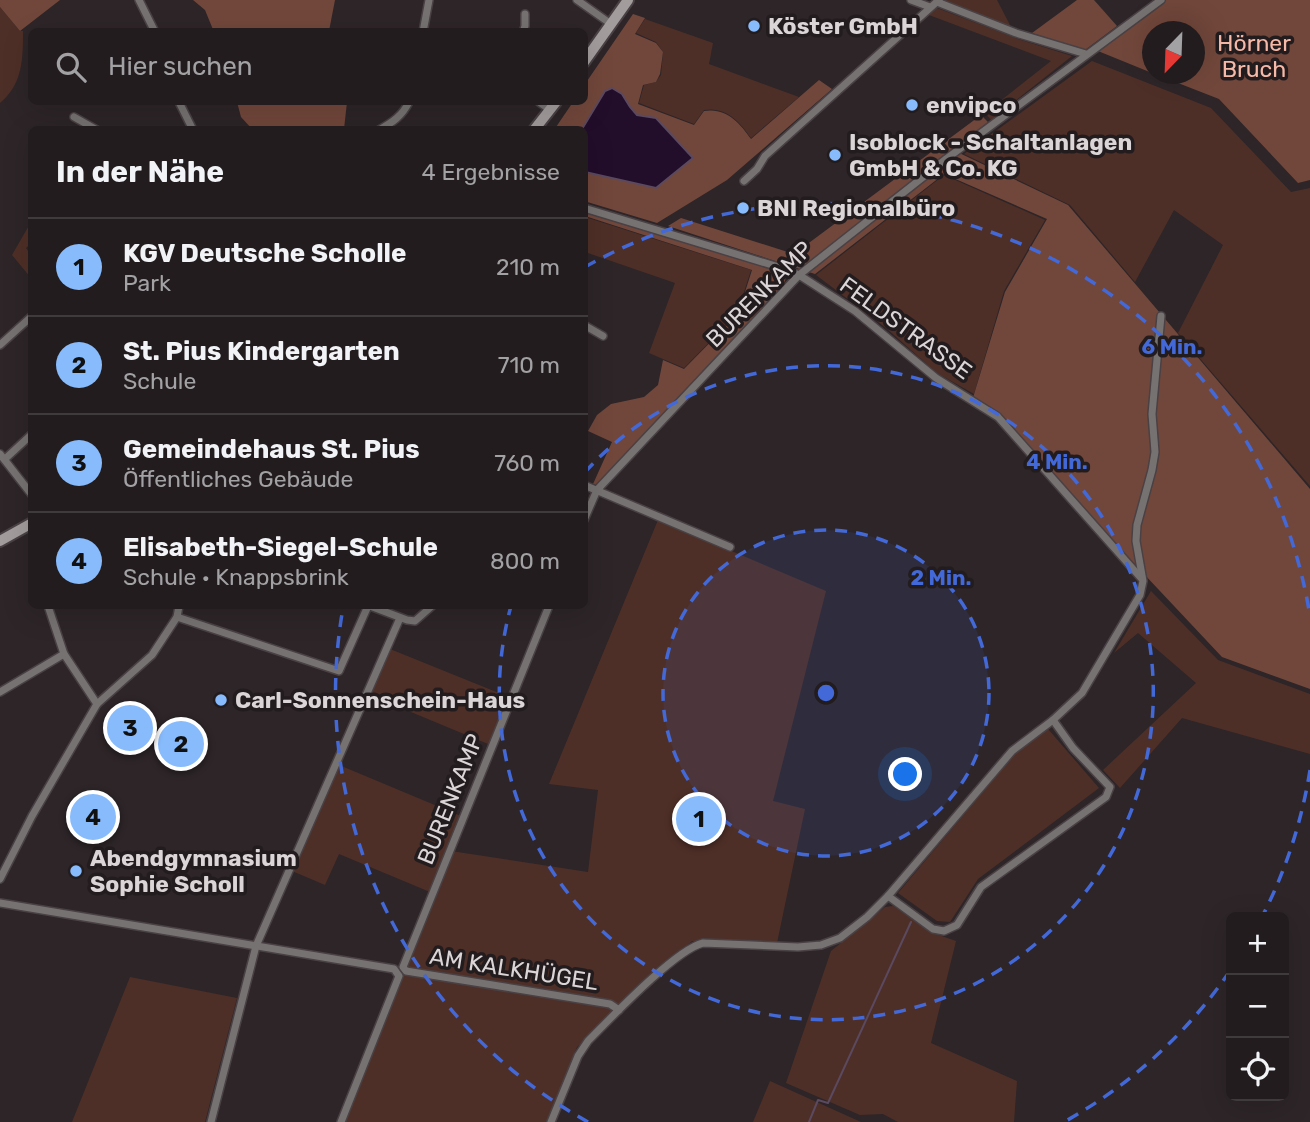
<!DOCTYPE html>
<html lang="de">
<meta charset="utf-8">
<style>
:root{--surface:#221c1e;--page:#2a2527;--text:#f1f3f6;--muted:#a2a1a4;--line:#3f3a3c;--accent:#87bbfc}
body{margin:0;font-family:Rubik,sans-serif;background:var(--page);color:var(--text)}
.controls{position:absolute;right:21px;bottom:21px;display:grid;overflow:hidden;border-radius:10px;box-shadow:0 7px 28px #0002}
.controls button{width:63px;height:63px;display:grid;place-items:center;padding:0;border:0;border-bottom:2px solid var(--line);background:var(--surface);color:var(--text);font:35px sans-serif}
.compass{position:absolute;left:1142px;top:21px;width:63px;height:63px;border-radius:50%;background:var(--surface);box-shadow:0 7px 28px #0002;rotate:203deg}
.you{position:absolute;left:906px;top:775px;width:24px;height:24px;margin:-18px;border:5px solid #fff;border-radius:50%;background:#1a73e8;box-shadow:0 0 0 10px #1a73e833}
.badge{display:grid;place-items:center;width:46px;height:46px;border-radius:50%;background:var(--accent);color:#111;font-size:23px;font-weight:700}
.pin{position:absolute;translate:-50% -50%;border:4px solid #fff;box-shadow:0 2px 7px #0006}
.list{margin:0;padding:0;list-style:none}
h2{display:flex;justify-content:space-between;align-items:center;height:91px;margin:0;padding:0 28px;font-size:30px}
h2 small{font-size:23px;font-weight:400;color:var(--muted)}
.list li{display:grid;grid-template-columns:46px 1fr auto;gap:21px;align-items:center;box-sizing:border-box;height:98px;padding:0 28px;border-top:2px solid var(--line)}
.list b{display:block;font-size:26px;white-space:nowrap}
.list p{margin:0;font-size:23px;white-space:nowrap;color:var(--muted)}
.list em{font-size:23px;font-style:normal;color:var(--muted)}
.icon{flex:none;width:38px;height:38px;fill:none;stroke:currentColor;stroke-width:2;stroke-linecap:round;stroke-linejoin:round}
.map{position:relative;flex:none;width:1310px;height:1122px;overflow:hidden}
.search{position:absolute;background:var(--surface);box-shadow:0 7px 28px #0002;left:28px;top:28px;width:560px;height:77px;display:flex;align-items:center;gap:18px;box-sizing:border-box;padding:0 24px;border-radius:10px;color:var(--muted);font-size:26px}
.panel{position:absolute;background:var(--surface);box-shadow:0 7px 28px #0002;left:28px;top:126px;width:560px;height:483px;border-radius:10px}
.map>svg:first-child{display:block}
.green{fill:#4e2f27}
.forest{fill:#72473b}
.water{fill:#220d2b;stroke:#5a495f;stroke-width:2}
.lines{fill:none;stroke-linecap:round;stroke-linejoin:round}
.stream{stroke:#5a495f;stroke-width:2}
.street-casing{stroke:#494144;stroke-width:10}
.secondary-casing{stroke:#494144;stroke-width:14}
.street{stroke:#767272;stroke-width:7}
.secondary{stroke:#a39c9c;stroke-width:10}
.ring{fill:none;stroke:#4369d8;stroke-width:3.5;stroke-dasharray:12 9}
.poi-dot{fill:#87bbfc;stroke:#231c1e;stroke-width:2.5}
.labels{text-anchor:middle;stroke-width:7;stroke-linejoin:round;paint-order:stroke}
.poi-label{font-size:23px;font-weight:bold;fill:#dbd5d7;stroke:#231c1e;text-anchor:start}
.park-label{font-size:23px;fill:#f6b9a8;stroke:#231c1e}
.street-label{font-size:23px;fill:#dbd5d7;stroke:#231c1e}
.centre{fill:#4369d8;stroke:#231c1e;stroke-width:3.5}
.ring-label{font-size:21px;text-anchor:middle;font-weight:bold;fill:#4369d8;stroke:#231c1e;stroke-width:7;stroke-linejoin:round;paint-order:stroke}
</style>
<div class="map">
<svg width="1310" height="1122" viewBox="0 0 1310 1122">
<rect width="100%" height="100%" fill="#2d2528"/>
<g class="green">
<path d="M997,0L1011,27L946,1V0Z"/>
<path d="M0,7L20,31H23C23,58 23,84 0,103Z"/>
<path d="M937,8L1018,39L1072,56L991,120L985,113L1051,61L929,15Z"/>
<path d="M645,19L713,43L709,64L799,97L751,138C740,122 726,106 704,110L694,124L639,103L644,85L656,82L661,75L663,52L656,42L636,33Z"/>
<path d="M1092,61L1211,108L1291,192L1310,188V486L1178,333L1223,245L1174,210L1135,282L1070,205L964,154Z"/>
<path d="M944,175L1045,220L1004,291L974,394L937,373L886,328L816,275Z"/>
<path d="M585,217L751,270L737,314L684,368L649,353L675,283L585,252Z"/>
<path d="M31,222V243L26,248L31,255V278L12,255Z"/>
<path d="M658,520L826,591L773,801L805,809L777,943L692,941L611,1018L577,1047L546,1122H344L430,892L339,854L325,885L292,871L339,765L461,816L488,744L370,695L390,649L511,698L451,851L588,872L598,790L549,784Z"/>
<path d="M1151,591L1218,660L1310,694V754L1182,718L1120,788L1103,770L1196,683L1138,633L1114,653Z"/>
<path d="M1048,729L1099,788L978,879L950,922L937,921L898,893L1015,754Z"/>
<path d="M893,906L933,933L956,941L931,1043L1017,1081L1014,1122H898L883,1114L860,1115L786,1083L831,951L885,907Z"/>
<path d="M130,977L237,998L205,1122H72Z"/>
<path d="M770,1081L861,1122H753Z"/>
</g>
<g class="forest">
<path d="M0,0H60L20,31L0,7Z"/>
<path d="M193,0H335L329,31L214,32L205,10Z"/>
<path d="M1077,0H1094L1117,26L1085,50L1032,33Z"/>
<path d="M1163,0H1310V180L1298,183L1219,99L1155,74H1194V32H1152V73L1098,51Z"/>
<path d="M633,14L645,18L635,34L656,43L663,52L660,74L656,82L643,85L638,104L694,125L704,111C726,107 740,123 751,139L819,80L832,89L727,180L657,223L584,201L585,172L656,188L637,115L630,108L622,94L605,91L582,129L554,130L573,102H584L585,84Z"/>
<path d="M237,102H347L344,129H252L241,117Z"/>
<path d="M981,115L988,122L953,150L1068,205L1310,489V689L1222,657L1002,423L972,401L1005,292L1047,219L944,174L815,274L668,226L681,218L794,254Z"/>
<path d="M584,211L781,272L786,277L784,284L596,485L593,484L612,442L588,431L597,415L611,404L644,397L658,385L663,360L684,369L738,314L752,270L585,216Z"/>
</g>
<path class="water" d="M612,88L622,94L630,107L637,115L656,118L693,158L656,188L585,172L584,130L582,129L605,91Z"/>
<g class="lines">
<path class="stream" d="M809,1122L818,1100L828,1103L911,922"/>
<g class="street-casing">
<g id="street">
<path d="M139,0L155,32"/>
<path d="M577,0L611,24"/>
<path d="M911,0L930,7"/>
<path d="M937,2L1016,33L1086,54"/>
<path d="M423,32L429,0"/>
<path d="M523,32L525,26V14"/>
<path d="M179,102L193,130"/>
<path d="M539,102L550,110"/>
<path d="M74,117L97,130"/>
<path d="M379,130C393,122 402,116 409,102"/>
<path d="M744,181L757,169L765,156L939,0"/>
<path d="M584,208L782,268L799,275L855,311L936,378L998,417L1141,578"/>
<path d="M584,325L603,336"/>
<path d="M0,345L32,316"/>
<path d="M0,454L32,495"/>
<path d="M5,459L32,434"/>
<path d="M584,485L730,547"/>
<path d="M584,520L597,490L799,275L946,159L1161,0"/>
<path d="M48,606L64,654L97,704"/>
<path d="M370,606L407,620L415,621L432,606"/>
<path d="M549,606L403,967L406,971L610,1004L619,1010"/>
<path d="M177,617L339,671L368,606"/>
<path d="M0,692L64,654"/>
<path d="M0,879L32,816L97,704L152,655L177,617L179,606"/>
<path d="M888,896L933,929L944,931L957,925L981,887L1106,797L1110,787L1073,748L1053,720"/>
<path d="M0,903L394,969L399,976L341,1122"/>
<path d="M211,1122L256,946L400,618"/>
<path d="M551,1122L578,1056L588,1041C611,1018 675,950 703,943L798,947L821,945L840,938L867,917L888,896L1012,751L1053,720L1082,693L1140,595L1143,581L1136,541L1137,525L1152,470L1155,452L1152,414L1161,316"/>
</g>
</g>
<g class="secondary-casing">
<g id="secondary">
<path d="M584,62L628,0"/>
<path d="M534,130L556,102"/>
<path d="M0,541L32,523"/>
</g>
</g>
<use href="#street" class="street"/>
<use href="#secondary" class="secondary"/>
</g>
<circle cx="826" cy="693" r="163" fill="#4369d8" fill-opacity=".12"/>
<g class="ring">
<circle cx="826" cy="693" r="163"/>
<path d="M585 472A327 327 0 1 1 511 606"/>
<path d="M1310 770A490 490 0 0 1 1263 915M1230 971A490 490 0 0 1 1064 1122M588 1122A490 490 0 0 1 343 608M585 267A490 490 0 0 1 1310 616"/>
</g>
<g class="poi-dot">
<circle cx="754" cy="26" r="7"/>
<circle cx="912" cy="105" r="7"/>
<circle cx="835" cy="155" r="7"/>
<circle cx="743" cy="208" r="7"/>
<circle cx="221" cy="700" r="7"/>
<circle cx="76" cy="871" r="7"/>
</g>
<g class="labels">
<g class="poi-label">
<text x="768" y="34">Köster GmbH</text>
<text x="926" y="113">envipco</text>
<text x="849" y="150">Isoblock - Schaltanlagen<tspan x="849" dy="26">GmbH &amp; Co. KG</tspan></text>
<text x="757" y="216">BNI Regionalbüro</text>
<text x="235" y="708">Carl-Sonnenschein-Haus</text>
<text x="90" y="866">Abendgymnasium<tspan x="90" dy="26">Sophie Scholl</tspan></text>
</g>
<g class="park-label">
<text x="1254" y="51">Hörner<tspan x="1254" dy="26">Bruch</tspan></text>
</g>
<g class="street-label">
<text transform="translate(759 294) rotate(-45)" y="8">BURENKAMP</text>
<text transform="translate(906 328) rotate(36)" y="8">FELDSTRASSE</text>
<text transform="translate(450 799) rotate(-68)" y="8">BURENKAMP</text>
<text transform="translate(514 969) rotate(9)" y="8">AM KALKHÜGEL</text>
</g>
</g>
<circle cx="826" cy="693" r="10" class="centre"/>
<g class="ring-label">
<text x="1172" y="354">6 Min.</text>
<text x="1057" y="469">4 Min.</text>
<text x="941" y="585">2 Min.</text>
</g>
</svg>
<div class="controls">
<button>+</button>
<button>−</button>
<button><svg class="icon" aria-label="locate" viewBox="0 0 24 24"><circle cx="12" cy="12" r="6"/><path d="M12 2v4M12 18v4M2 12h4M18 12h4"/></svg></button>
</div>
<svg class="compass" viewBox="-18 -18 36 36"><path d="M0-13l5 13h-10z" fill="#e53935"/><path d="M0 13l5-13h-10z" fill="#a2a1a4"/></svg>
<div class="you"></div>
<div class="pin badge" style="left:699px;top:819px">1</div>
<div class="pin badge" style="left:181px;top:744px">2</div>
<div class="pin badge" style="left:130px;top:728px">3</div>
<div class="pin badge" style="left:93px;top:817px">4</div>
<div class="search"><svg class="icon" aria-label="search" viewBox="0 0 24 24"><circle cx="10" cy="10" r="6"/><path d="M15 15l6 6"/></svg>Hier suchen</div>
<section class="panel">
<h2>In der Nähe<small>4 Ergebnisse</small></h2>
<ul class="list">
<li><span class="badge">1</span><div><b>KGV Deutsche Scholle</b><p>Park</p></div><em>210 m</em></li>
<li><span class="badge">2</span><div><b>St. Pius Kindergarten</b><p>Schule</p></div><em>710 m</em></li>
<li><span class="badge">3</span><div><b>Gemeindehaus St. Pius</b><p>Öffentliches Gebäude</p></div><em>760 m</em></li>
<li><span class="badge">4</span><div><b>Elisabeth-Siegel-Schule</b><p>Schule · Knappsbrink</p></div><em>800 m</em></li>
</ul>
</section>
</div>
